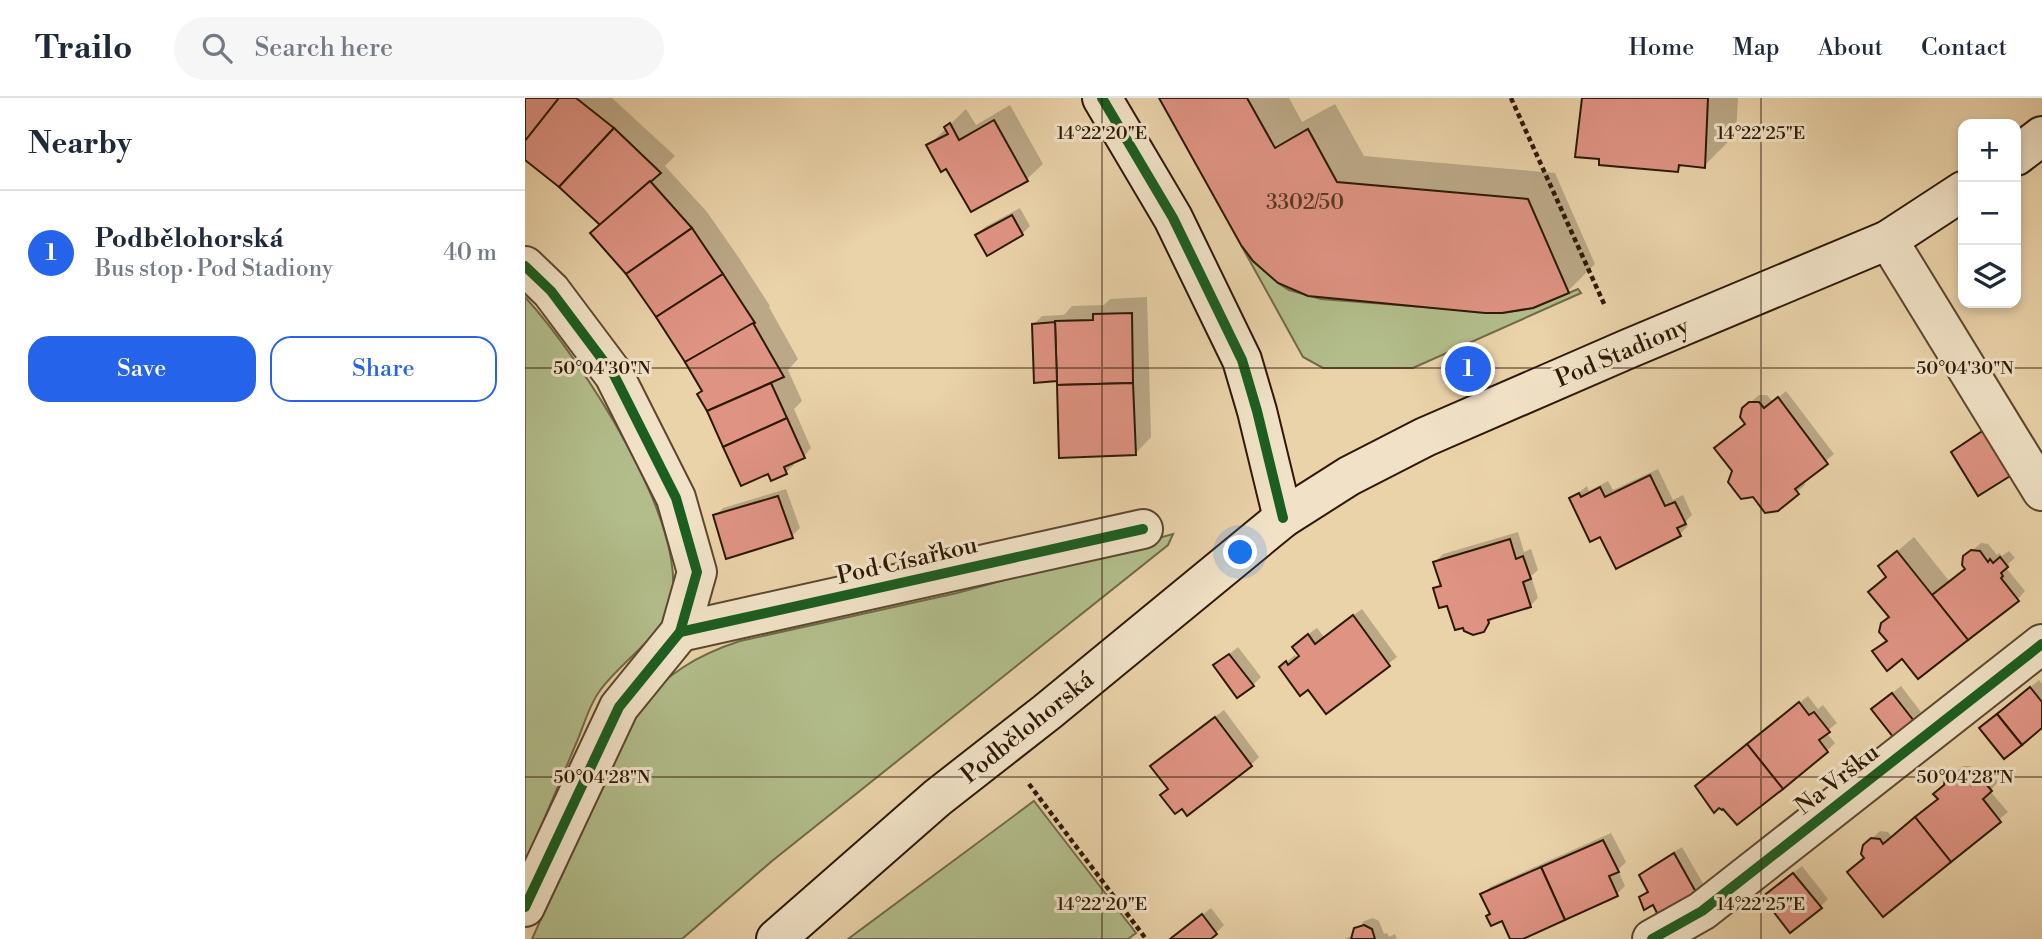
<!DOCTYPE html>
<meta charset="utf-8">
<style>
:root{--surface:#fff;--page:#f6f6f7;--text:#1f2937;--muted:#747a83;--line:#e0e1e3;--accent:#2563eb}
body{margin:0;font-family:"Libre Bodoni",serif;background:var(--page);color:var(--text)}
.controls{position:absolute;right:21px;top:21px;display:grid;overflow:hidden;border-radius:14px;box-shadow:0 4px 10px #0003}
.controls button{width:63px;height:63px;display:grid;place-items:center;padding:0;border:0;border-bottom:2px solid var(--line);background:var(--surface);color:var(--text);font:35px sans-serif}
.you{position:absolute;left:716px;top:455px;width:24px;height:24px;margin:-18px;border:5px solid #fff;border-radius:50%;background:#1a73e8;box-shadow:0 0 0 10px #1a73e833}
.badge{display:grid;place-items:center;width:46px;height:46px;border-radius:50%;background:var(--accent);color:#fff;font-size:23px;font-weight:700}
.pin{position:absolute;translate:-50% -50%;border:4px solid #fff;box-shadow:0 2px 7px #0006}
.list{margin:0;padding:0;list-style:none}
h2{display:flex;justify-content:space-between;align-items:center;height:91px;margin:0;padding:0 28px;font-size:30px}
h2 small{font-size:23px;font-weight:400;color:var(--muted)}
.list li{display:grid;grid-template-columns:46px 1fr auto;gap:21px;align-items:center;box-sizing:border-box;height:126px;padding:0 28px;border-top:2px solid var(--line)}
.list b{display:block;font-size:26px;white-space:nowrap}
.list p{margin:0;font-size:23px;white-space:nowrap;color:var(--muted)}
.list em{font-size:23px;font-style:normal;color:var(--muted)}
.actions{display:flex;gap:14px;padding:21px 28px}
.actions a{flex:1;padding:16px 0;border:2px solid var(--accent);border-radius:21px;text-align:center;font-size:24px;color:var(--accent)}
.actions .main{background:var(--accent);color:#fff}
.icon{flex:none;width:38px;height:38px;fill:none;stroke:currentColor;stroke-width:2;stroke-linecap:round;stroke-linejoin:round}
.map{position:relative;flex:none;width:1517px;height:841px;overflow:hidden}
header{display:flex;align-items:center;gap:42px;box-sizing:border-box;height:98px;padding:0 35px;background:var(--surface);border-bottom:2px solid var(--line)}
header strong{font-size:33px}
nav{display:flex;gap:38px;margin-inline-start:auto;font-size:24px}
.search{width:490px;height:63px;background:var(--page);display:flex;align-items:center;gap:18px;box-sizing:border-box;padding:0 24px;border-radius:38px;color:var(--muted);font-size:26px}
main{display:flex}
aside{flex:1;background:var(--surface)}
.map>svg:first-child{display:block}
.green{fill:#b2bd8b;stroke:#706b48;stroke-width:2}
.shadow{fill:#0003}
.building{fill:#df9383;stroke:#2d1905;stroke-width:2}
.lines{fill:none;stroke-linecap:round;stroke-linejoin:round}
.street-casing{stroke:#5c472e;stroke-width:42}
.secondary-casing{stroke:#2d1905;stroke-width:42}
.path{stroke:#2d1905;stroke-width:4.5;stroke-dasharray:5 3.5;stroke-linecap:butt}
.street{stroke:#f1e2c7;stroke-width:38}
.secondary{stroke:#f1e2c7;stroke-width:38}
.cycleway-casing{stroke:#f1e2c7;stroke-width:15}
.cycleway{stroke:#1b5e20;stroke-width:10}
.ticks{fill:none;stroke:#2d1905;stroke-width:2;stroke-opacity:0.45}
.labels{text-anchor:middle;stroke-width:6;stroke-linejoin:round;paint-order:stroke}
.number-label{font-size:21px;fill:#5a3824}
.street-label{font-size:24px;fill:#2d1905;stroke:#f1e2c7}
.ticks-label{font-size:18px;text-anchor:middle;fill:#2d1905;stroke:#f1e2c7;stroke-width:6;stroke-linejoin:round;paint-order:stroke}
</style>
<header>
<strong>Trailo</strong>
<div class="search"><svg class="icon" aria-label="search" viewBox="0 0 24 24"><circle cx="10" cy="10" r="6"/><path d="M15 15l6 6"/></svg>Search here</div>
<nav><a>Home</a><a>Map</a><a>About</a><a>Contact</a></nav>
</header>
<main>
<aside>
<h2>Nearby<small></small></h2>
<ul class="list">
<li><span class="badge">1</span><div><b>Podbělohorská</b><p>Bus stop · Pod Stadiony</p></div><em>40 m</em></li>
</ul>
<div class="actions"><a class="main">Save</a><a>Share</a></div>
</aside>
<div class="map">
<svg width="1517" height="841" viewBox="0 0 1517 841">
<rect width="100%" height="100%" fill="#ead2a9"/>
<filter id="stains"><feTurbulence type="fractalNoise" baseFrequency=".00286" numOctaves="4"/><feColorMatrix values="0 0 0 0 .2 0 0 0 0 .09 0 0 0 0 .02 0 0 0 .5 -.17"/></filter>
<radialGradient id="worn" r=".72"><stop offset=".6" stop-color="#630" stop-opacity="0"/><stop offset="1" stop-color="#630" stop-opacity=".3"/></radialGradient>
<g class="green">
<path d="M716,147L728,163L753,185L764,192L796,201L977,215L1008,210L1053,191L1056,195L888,270H798L778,259Z"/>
<path d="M0,199C53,257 169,429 145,509C137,538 91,568 74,594C63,609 58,631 50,648C34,687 17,726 0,765Z"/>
<path d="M648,436L643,447L247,763L157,841H7L111,609C144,576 169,558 215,543L432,495Z"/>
<path d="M509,703L611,835L603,841H323Z"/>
</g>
<g class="shadow">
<path d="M0,0H87L150,58L140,68L182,114L214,160L245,208L244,209L273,261L263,272L277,303L269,311L286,350L279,358L268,363L269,367L261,374L247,381L243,374L200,348L174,297L178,293L76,126L35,87L0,60Z"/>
<path d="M636,0H764L777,24L810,6L839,58L1030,75L1070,166L1043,193L1008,209Z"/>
<path d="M1058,0H1213L1211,36L1179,68L1159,66L1153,72Z"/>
<path d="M485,7L518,66L502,81L447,112L422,69L403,48L441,11L451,27Z"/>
<path d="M495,110L505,128L497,136L452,137L460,129Z"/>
<path d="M622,199L626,339L611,355L533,281L509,226L517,218L539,217L547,208L579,207L585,201Z"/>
<path d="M1261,293L1309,356L1277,383L1280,387L1252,411L1221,325L1219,310L1234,297H1242L1248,304Z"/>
<path d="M1133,371L1148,402L1158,397L1167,417L1160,424L1163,428L1155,436H1076L1046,401L1062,388L1064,393L1083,383L1088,392Z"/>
<path d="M261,391L275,430L267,438L190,418L198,410Z"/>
<path d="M993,434L999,454L1006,451L1013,472L1006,478L1013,500L1005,508L970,518L958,532L923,506L910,491L916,484L910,464L918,456Z"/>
<path d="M1389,439L1425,484L1441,470L1440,459L1456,445L1463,446L1472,457L1474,455L1477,458L1484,453L1490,460L1483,466L1485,468L1482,471L1500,493L1493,501L1377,559L1349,553L1362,540L1357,525L1365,518L1345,495L1362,478L1355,468Z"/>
<path d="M837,511L872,559L801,614L783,589L756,569L770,557L772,560L776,557L777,541L792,530L799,539Z"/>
<path d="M713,549L736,579L728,587L690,568Z"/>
<path d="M1514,582L1517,586V628L1465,622Z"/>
<path d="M1376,588L1396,614L1369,637L1357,603Z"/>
<path d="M1283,598L1293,611L1298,607L1312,625L1301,634L1310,645L1302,653L1180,680Z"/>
<path d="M699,612L734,659L726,667L644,690L635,661Z"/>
<path d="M1438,668H1445L1455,680L1464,673L1473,684L1465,693L1483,714L1358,816L1339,748L1355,733L1363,734L1367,739L1415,700L1422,682Z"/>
<path d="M1086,735L1101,764L1093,772L1100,788L1092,796L993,841H987L978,821L966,815L957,797L965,789Z"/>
<path d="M1157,749L1179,787L1171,795L1129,805L1116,799L1123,791L1116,777L1124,769Z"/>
<path d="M1277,768L1303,801L1295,809L1247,792Z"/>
<path d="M686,810L699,827L691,835L683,841H647Z"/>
<path d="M848,820L854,823L859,836L862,835L864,839L870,836L872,841H819L827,838L839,823Z"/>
</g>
<g class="building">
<path d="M0,0H34L0,43Z"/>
<path d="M34,0H51L89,30L34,89L0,62V43Z"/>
<path d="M634,0H722L750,50L783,31L812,84L1003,101L1044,195L1008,210L977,215H960L783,198L753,185L728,163L716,147Z"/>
<path d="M1057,0H1183L1180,70L1154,67L1153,74L1074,67V61L1050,59Z"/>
<path d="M469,22L503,83L446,114L421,71L416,74L401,47L423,36L419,29L425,25L434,42Z"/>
<path d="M89,30L136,75L75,127L34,89Z"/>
<path d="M125,83L167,130L101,176L65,135Z"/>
<path d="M487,117L498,137L462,158L450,137Z"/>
<path d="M167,130L198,176L131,219L101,176Z"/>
<path d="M198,176L230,225L160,264L131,219Z"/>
<path d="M607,215L608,285L532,287L530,223L568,222V216Z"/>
<path d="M530,224L532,283L509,285L507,226Z"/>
<path d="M228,225L259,279L182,313L172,296L177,293L160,264Z"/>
<path d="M246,285L262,320L198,349L182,313Z"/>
<path d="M608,285L611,357L534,360L532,287Z"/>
<path d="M1253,299L1303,366L1270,391L1274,396L1253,413L1240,415L1228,399L1216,401L1203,384L1207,373L1189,350L1220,326L1215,319L1217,310L1224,304H1234L1239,310Z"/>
<path d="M262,320L280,360L259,369L262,376L246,383L243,376L216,388L198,349Z"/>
<path d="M1462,330L1490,375L1453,398L1426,354Z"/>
<path d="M1125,377L1140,408L1150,404L1161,426L1152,430L1156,438L1091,471L1075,439L1065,444L1044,400L1054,395L1056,399L1075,389L1080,399Z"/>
<path d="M253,398L268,440L201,461L188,417Z"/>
<path d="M985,441L991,461L998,458L1006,481L998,484L1006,509L963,522L964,525L959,534L948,537L939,533L938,530L930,532L922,508L914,510L908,490L916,488L908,464Z"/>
<path d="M1446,452L1455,453L1463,464L1465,461L1468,465L1475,459L1483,469L1476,475L1478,478L1476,480L1494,503L1443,542L1407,497L1440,471L1437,467L1438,458Z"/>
<path d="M1372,453L1443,542L1393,581L1377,561L1362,573L1347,553L1362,543L1354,534L1356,525L1364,519L1343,494L1361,479L1353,468Z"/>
<path d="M828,517L865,568L801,616L783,592L775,598L754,569L761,563L763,567L774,558L767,549L783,536L790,546Z"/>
<path d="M704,556L729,588L712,600L688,567Z"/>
<path d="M1505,589L1517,604V630L1497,647L1472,616Z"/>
<path d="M1367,595L1389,623L1369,640L1346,611Z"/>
<path d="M1274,604L1284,617L1289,614L1305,634L1294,642L1303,654L1258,691L1222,646Z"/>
<path d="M1472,616L1497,647L1479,661L1454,630Z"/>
<path d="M690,619L727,668L662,718L657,711L650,716L635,697L643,691L625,668Z"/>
<path d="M1222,646L1258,691L1212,727L1198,711L1197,712L1194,710L1189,715L1170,688Z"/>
<path d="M1428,675L1437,676L1446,687L1455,679L1467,693L1458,701L1476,724L1426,764L1390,719L1413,701L1408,696L1419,687L1420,681Z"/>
<path d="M1390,719L1426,764L1358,819L1322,774L1339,760L1336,756L1338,747L1346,740L1355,741L1358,746Z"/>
<path d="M1078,742L1094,774L1084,778L1093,798L1040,822L1016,769Z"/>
<path d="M1149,755L1172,796L1134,819L1128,807L1119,812L1114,799L1123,794L1114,777Z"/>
<path d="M1016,769L1040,822L998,841H985L977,823L966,828L961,818L965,816L955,796Z"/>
<path d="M1268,775L1297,810L1265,835L1237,799Z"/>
<path d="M677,816L692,836L686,841H645Z"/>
<path d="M839,827L847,831L850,841H826L829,830Z"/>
</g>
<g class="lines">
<g class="street-casing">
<g id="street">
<path d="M1363,142L1517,393"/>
<path d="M0,168L26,193L89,277L151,400L172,474L155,534L94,609L0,809"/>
<path d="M155,534L618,431"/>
<path d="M1127,841L1177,813L1517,546"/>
</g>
</g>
<g class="secondary-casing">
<g id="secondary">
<path d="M577,0L648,120L717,262L732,313L758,420"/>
<path d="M1491,58L1517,38"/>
<path d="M251,841L412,700L522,614L758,420L824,378L900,339L1105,250L1363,142L1438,93"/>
</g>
</g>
<g class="path">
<path d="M986,0L1080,208"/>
<path d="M504,686L621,841"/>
</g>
<use href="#street" class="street"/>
<use href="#secondary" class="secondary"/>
<g class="cycleway-casing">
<g id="cycleway">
<path d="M577,0L648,120L717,262L732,313L758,420"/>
<path d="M0,168L26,193L89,277L151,400L172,474L155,534L94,609L0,809"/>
<path d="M155,534L618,431"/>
<path d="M1127,841L1177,813L1517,546"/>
</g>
</g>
<use href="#cycleway" class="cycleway"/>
</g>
<path class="ticks" d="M577,0V841M1236,0V841M0,270H1517M0,679H1517"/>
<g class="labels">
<g class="number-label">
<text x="780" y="111">3302/50</text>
</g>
<g class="street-label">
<text transform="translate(1097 254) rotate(-23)" y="8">Pod Stadiony</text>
<text transform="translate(382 462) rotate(-13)" y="8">Pod Císařkou</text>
<text transform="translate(502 629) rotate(-39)" y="8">Podbělohorská</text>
<text transform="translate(1312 681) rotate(-38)" y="8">Na Vršku</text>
</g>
</g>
<g class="ticks-label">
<text x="577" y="41">14°22'20"E</text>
<text x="1236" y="41">14°22'25"E</text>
<text x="77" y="276">50°04'30"N</text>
<text x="1440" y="276">50°04'30"N</text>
<text x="77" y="685">50°04'28"N</text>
<text x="1440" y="685">50°04'28"N</text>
<text x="577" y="812">14°22'20"E</text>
<text x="1236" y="812">14°22'25"E</text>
</g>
<rect width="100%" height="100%" filter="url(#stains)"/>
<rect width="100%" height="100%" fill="url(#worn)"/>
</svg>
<div class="controls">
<button>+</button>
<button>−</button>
<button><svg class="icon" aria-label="layers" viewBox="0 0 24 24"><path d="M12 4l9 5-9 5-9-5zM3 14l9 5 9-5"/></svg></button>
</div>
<div class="you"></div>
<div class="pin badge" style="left:943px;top:271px">1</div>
</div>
</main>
